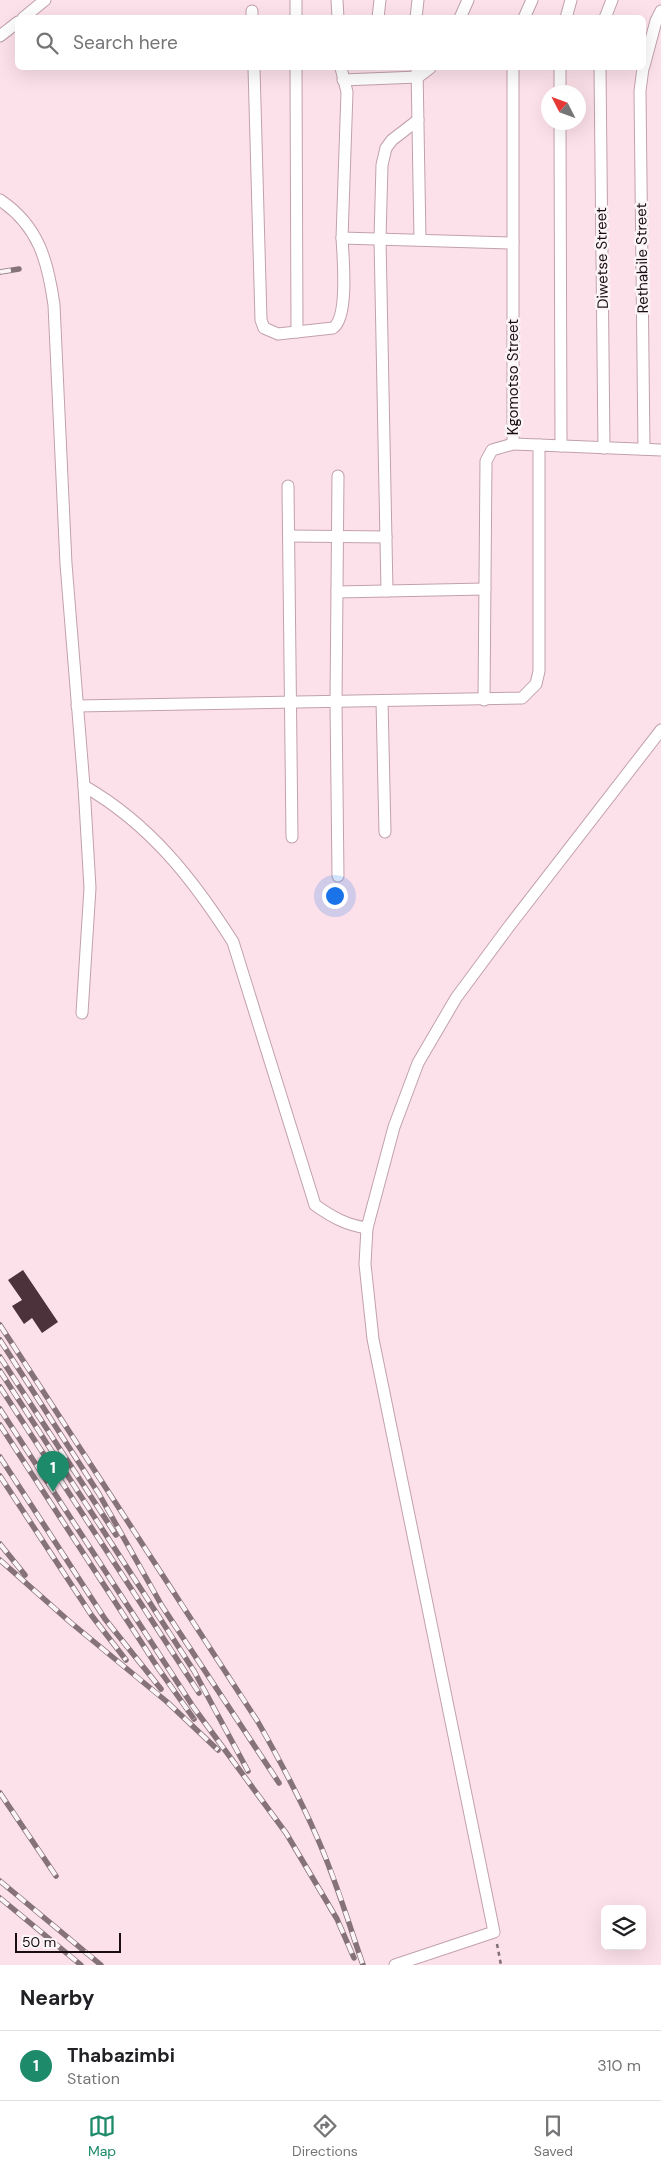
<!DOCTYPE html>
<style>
:root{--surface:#fff;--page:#f6f6f6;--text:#202124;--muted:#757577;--line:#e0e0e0;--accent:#1d8b6a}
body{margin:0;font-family:"DM Sans",sans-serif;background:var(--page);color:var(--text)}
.controls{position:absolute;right:15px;bottom:15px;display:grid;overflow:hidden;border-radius:8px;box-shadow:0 5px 20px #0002}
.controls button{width:45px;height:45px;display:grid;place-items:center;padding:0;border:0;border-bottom:1px solid var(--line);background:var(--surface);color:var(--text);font:25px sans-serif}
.compass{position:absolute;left:541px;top:85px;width:45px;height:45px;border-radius:50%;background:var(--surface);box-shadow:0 5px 20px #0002;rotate:312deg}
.scale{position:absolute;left:15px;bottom:12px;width:106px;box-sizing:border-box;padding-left:5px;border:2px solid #180d11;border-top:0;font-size:14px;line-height:18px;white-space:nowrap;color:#180d11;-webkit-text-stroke:4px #fcf5f7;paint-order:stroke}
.you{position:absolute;left:334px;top:895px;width:18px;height:18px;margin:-12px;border:4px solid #fff;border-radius:50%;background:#1a73e8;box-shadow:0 0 0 8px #1a73e833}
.badge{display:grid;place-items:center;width:32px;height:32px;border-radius:50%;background:var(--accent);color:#fff;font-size:16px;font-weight:700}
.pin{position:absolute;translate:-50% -41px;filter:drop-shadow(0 1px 2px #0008)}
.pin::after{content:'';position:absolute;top:26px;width:18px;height:15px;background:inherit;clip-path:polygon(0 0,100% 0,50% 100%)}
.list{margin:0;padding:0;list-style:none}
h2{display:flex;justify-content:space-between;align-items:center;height:65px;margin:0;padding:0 20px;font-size:21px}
h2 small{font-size:16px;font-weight:400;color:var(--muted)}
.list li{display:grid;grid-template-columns:32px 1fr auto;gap:15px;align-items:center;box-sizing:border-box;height:70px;padding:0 20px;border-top:1px solid var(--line)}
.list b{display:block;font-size:19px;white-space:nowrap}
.list p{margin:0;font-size:16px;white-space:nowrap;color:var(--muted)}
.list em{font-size:16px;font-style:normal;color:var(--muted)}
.icon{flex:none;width:28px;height:28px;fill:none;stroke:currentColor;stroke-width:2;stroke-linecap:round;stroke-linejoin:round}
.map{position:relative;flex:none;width:661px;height:1965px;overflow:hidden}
.search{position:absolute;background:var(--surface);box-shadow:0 5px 20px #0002;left:15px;right:15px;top:15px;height:55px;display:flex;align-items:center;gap:12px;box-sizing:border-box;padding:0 18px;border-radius:8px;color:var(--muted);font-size:19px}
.sheet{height:135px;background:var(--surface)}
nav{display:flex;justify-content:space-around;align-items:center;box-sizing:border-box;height:70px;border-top:1px solid var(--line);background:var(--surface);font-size:14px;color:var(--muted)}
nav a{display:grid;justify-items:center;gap:2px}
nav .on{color:var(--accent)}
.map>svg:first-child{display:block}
.building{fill:#4c323b}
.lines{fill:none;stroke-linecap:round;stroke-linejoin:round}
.minor-casing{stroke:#c1a1ac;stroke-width:13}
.path{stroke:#826f75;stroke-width:2.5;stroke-dasharray:4 4;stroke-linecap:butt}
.minor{stroke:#fff;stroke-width:11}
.rail-casing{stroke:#867379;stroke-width:5.5}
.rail{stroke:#fcf5f7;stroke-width:4;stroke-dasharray:11;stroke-linecap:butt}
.labels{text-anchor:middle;stroke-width:5;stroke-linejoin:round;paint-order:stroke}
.street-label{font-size:15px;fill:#180d11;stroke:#fcf5f7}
</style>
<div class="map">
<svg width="661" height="1965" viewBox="0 0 661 1965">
<rect width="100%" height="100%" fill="#fde1ea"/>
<path class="building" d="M23,1270L58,1322L42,1333L32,1318L24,1324L12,1306L22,1300L8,1280Z"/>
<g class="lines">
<g class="minor-casing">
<g id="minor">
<path d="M296,0V18"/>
<path d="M337,0L338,18"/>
<path d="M252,11V18"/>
<path d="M23,18L45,0"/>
<path d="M378,18L380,0"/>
<path d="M416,18L418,0"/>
<path d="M460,18L468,0"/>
<path d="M524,18L532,0"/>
<path d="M566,18L571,0"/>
<path d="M605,18L612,0"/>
<path d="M0,36L18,22"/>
<path d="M644,66L656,21L661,11"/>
<path d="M254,68L261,320L264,328L278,334L333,328C349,317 343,257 342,238"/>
<path d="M296,68L297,332"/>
<path d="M341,68L347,92L342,238L513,243"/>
<path d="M417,68L420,240"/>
<path d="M600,68L604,448"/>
<path d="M643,68L640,91L644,449"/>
<path d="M343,80L418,77L430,68"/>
<path d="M560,92V68"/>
<path d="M560,122L561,446"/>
<path d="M0,200C39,226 48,262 54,305L66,564L84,786L90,888L82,1013"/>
<path d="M513,444L539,445"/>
<path d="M288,486L292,837"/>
<path d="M289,536L386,537"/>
<path d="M387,591L380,239L382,165L386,148L392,140L418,120"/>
<path d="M337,592L485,589"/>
<path d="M484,700L486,461L492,450L513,444V68"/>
<path d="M382,701L385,832"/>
<path d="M77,706L522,698L536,684L539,671V445L661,450"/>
<path d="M84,786C150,824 193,879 233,942L315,1205C332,1217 346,1225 367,1228"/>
<path d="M338,876L336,702L338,476"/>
<path d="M395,1965L494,1932L373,1339L365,1264L367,1228L394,1127L418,1063L456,998L507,929L661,730"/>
</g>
</g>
<path class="path" d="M497,1944L501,1965"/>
<use href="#minor" class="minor"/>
<g class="rail-casing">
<g id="rail">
<path d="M0,272L19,269"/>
<path d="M0,1325L258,1722C279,1759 299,1796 316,1835C335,1877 348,1921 363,1965"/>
<path d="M0,1340L99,1494L162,1606L279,1783"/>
<path d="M0,1357L116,1535"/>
<path d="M0,1371L194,1671L248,1771"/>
<path d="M0,1387L199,1693"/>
<path d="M0,1409L194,1708L286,1833L337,1919L354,1958"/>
<path d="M0,1425L158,1668L194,1719"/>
<path d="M0,1457L105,1619L161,1689"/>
<path d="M0,1476L92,1616L126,1660"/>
<path d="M0,1544L25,1575"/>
<path d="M0,1560L70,1622L166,1701L218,1750"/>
<path d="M0,1793L56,1876"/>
<path d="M0,1881L101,1965"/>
<path d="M0,1898L81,1965"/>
</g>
</g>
<use href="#rail" class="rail"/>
</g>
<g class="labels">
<g class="street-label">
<text transform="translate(602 258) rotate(-91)" y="5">Diwetse Street</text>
<text transform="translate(642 258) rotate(-91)" y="5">Rethabile Street</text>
<text transform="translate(513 377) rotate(-90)" y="5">Kgomotso Street</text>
</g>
</g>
</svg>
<div class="controls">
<button><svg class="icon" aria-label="layers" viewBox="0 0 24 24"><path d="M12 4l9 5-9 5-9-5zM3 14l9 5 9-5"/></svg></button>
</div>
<svg class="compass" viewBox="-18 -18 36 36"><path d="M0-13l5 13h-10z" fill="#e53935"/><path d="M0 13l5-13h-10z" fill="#757577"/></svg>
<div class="scale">50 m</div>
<div class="you"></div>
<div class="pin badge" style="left:53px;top:1492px">1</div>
<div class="search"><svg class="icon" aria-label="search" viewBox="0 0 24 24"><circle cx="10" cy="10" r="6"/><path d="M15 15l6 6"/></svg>Search here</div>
</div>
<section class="sheet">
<h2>Nearby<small></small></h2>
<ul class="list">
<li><span class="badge">1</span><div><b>Thabazimbi</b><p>Station</p></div><em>310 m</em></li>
</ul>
</section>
<nav>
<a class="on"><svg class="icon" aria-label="map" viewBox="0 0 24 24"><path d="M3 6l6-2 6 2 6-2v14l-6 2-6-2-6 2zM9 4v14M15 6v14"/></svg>Map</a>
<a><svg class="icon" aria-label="directions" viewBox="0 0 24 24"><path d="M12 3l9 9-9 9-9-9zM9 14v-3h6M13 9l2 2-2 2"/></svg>Directions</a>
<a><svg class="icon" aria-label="saved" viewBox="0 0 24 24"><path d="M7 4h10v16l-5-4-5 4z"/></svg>Saved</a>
</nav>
